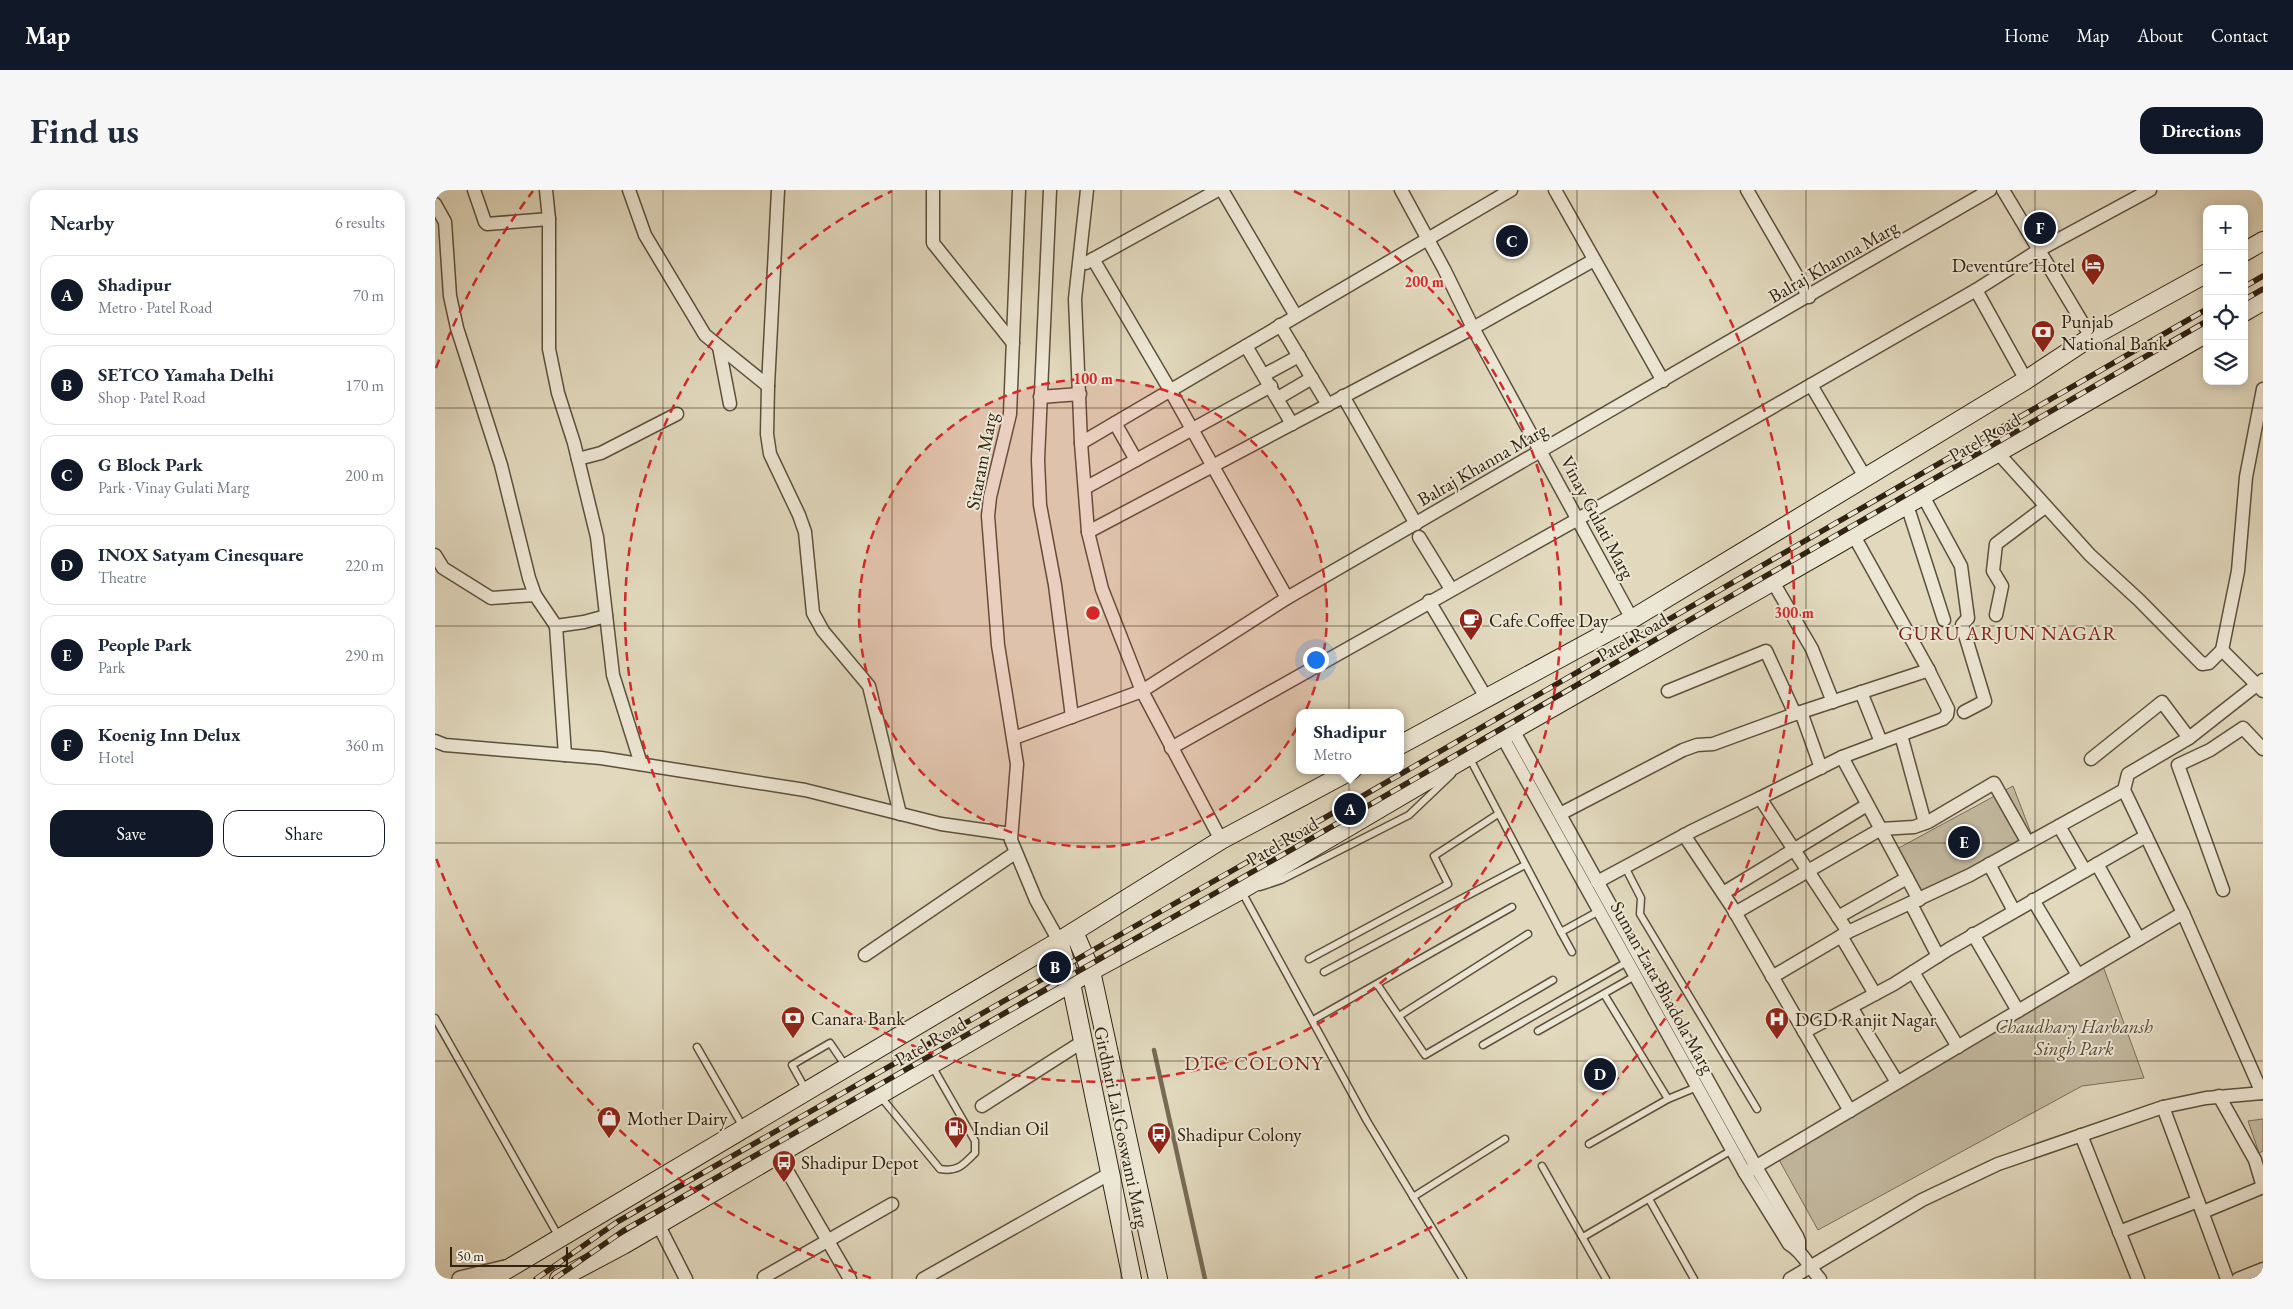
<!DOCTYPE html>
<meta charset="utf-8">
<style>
:root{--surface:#fff;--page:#f6f6f7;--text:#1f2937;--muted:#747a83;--line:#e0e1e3;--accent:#111827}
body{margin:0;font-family:"EB Garamond",serif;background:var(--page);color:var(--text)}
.controls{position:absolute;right:15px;top:15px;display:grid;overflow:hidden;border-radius:10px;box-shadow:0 2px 12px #0003}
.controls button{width:45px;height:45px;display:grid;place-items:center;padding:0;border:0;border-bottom:1px solid var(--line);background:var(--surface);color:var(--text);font:25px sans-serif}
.scale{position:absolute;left:15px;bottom:12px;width:118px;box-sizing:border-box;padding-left:5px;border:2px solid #302312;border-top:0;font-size:14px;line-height:18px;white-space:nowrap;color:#302312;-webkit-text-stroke:4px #ece6d4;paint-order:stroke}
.you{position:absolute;left:880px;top:469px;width:18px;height:18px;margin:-12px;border:4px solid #fff;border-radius:50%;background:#1a73e8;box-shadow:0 0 0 8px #1a73e833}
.badge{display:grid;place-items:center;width:32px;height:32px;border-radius:50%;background:var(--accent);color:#fff;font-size:16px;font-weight:700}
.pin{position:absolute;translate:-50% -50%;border:2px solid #fff;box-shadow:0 1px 5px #0006}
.popup{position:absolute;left:861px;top:519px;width:108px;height:65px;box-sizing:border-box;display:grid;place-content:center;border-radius:10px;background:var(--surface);filter:drop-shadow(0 1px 4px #0005);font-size:16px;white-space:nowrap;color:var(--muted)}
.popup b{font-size:19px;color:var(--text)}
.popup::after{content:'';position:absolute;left:50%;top:100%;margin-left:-10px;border:10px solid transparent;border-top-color:var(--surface)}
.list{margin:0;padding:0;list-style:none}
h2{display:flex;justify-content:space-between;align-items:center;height:65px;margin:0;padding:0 20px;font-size:21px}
h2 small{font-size:16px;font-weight:400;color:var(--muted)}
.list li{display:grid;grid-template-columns:32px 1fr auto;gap:15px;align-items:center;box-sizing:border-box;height:80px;margin:0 10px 10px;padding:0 10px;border:1px solid var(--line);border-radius:15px}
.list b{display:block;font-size:19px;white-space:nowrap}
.list p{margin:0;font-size:16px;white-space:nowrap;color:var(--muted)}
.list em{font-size:16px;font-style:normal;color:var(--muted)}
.actions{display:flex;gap:10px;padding:15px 20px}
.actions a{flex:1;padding:11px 0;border:1px solid var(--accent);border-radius:15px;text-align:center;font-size:18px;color:var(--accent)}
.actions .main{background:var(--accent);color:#fff}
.icon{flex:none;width:28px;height:28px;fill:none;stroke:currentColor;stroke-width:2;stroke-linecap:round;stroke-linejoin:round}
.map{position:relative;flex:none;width:1828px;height:1089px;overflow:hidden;border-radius:15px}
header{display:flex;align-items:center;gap:30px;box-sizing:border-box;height:70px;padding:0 25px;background:var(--accent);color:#fff}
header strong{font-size:24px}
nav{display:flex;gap:28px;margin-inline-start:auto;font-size:18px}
.intro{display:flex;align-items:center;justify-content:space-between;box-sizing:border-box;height:120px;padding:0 30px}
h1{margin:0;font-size:35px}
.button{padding:12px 22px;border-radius:15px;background:var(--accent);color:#fff;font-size:18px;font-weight:700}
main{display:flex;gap:30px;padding:0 30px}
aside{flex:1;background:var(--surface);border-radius:15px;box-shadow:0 2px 12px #0003}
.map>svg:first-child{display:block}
.green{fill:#c3b9a0;stroke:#7a6e59}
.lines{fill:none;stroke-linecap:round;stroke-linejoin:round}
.stream{stroke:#766a56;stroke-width:4.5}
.service-casing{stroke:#5c503d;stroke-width:9}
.minor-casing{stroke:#5c503d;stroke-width:15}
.tertiary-casing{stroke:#5c503d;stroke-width:18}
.secondary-casing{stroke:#302312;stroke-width:20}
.service{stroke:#ece6d4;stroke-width:6}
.minor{stroke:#ece6d4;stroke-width:12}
.tertiary{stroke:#ece6d4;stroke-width:15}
.secondary{stroke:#ece6d4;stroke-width:18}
.rail-casing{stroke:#302312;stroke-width:5.5}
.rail{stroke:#ece6d4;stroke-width:4;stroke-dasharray:11;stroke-linecap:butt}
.grid{fill:none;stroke:#302312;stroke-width:1;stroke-opacity:0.55}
.ring{fill:none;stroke:#d62828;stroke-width:2.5;stroke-dasharray:9 6}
.labels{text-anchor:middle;stroke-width:4;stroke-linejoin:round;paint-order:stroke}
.street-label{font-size:19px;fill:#302312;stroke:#ece6d4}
.poi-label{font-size:19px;fill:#302312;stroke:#ece6d4;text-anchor:start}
.park-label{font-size:19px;font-style:italic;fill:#554836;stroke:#ece6d4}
.neighbourhood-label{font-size:20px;letter-spacing:1px;fill:#7a1f14;stroke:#ece6d4}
.centre{fill:#d62828;stroke:#ece6d4;stroke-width:2.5}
.ring-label{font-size:15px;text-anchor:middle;font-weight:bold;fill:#d62828;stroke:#ece6d4;stroke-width:4;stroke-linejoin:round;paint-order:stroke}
</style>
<header>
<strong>Map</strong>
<nav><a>Home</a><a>Map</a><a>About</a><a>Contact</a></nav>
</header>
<div class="intro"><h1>Find us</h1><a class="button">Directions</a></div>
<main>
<aside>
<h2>Nearby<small>6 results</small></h2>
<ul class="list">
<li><span class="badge">A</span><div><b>Shadipur</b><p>Metro · Patel Road</p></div><em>70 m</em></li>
<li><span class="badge">B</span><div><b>SETCO Yamaha Delhi</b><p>Shop · Patel Road</p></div><em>170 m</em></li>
<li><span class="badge">C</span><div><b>G Block Park</b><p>Park · Vinay Gulati Marg</p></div><em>200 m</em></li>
<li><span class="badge">D</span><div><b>INOX Satyam Cinesquare</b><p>Theatre</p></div><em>220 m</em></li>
<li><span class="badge">E</span><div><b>People Park</b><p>Park</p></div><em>290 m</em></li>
<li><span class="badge">F</span><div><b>Koenig Inn Delux</b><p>Hotel</p></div><em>360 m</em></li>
</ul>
<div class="actions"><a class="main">Save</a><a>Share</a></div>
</aside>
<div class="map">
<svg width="1828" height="1089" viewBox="0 0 1828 1089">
<rect width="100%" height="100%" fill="#e1d8bd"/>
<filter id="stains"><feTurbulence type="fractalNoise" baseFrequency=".004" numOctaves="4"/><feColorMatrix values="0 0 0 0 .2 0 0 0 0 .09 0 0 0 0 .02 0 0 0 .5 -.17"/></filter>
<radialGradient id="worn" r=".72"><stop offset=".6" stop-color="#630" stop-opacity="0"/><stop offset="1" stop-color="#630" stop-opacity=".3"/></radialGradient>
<g class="green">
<path d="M1578,596L1596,643L1488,710L1460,660Z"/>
<path d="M1668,776L1709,888L1647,896L1383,1040L1343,968Z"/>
<path d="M1828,929V961L1824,963L1813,931Z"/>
</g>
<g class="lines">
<path class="stream" d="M719,860L770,1089"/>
<g class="service-casing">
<g id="service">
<path d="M1034,567L1126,742L1164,721"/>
<path d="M1190,677L1206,708L1205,724L1322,919"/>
<path d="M825,697L846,690L974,625L1017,584"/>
<path d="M807,702L932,931L1028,1089"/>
<path d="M1126,742L1137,762"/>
<path d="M874,769L1013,694L999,666L1063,624"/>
<path d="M889,782L1090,675"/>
<path d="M942,794L990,865L1118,790"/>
<path d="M964,826L1093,744"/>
<path d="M0,828L124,1047"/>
<path d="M878,830L1077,717"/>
<path d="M1103,841L1200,786"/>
<path d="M1048,855L1192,772"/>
<path d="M262,857L308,937"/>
<path d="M371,900L357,875L395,853L410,875"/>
<path d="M445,906L505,979C523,982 528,975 540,963V951L497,876"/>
<path d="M1233,909L1262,897"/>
<path d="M1154,954L1233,909L1169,804"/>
<path d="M1107,976L1171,1089"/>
<path d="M978,1007L1070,949"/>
<path d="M1214,1009L1259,1089"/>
<path d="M1148,1047L1297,960"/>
</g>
</g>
<g class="minor-casing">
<g id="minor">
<path d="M39,0L50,32L52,34L114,29"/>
<path d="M111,0L114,29V159L123,203L139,253L162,347L178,485L206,574"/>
<path d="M194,0L210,45L270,145L333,196"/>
<path d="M343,0L333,196L332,244L335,264L364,325L370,342L378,423L388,441L434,496L465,624"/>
<path d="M498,0V53L578,153"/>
<path d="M584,0L575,224L555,307L553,326L563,455L582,574L576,650L601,710L624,751"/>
<path d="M615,0L603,270L605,315L620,395L637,527"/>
<path d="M787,0L861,126"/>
<path d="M966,0L1009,79L1038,138L1197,429"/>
<path d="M1120,0L1228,191"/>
<path d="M1312,0L1374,107"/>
<path d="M1568,0L1656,147"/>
<path d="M0,14L10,32L15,106L22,138L66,275L94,388L100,405L121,436L149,432L171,426"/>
<path d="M658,69L735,200L852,408"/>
<path d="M651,73L783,0"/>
<path d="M1541,100L1591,190"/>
<path d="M845,135L893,215"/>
<path d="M811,156L857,234"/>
<path d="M284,157L295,214"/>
<path d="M829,185L864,166"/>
<path d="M1376,195L1430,287"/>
<path d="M908,206L981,334"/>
<path d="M605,207L645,204"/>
<path d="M843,208L877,188"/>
<path d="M680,233L701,270"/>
<path d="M646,253L1076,0"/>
<path d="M1563,263L1655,365L1704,410L1767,474L1774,473L1787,460L1828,501"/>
<path d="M143,269L166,263L242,224"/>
<path d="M650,298L836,196"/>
<path d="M1488,306L1526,376L1533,428L1527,435L1550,511L1529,522"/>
<path d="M1472,315L1509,430"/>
<path d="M653,342L1038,138L1159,70"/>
<path d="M984,347L1016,399"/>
<path d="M0,365L8,378L56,408L100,405"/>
<path d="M1338,392L1377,459L1398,512"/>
<path d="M994,411L1052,509"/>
<path d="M1561,425L1567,396L1558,381L1561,354L1610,317"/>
<path d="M121,436L130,565"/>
<path d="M1787,460L1803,381L1811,287L1828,199"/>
<path d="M1233,501L1331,461L1360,524"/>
<path d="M1426,502L1446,552"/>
<path d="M1366,522L1386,578"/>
<path d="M1078,540L1321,977L1362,1046L1364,1051V1060"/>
<path d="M1466,545L1490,633"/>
<path d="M1067,546L1310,983L1354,1054C1368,1062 1374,1077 1385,1089"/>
<path d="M579,548L707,501L667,399L653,342L646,253L640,109L652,0"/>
<path d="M0,551L10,555L166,568L370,600L506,634L576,644"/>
<path d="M736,558L1143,329L1541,100L1604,60L1715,0"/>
<path d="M1407,567L1484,710"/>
<path d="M1656,569L1727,512L1754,548"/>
<path d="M1125,624L1248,560L1262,555L1278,554L1360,524L1494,480"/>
<path d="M1624,636L1650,681"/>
<path d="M1249,645L1297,717L1415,921"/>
<path d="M786,650L707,501L852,408L1555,0"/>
<path d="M1554,674L1579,721"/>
<path d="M1662,674L1704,749"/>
<path d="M1162,692L1255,642L1325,608"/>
<path d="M1788,700L1743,575L1775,560L1808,538L1828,559"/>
<path d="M1288,703L1432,615"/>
<path d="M1598,710L1643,785"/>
<path d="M1476,714L1503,766"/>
<path d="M1300,723L1446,639L1479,637L1493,632L1559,593L1593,653"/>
<path d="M1748,723L1689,600L1693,584L1754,548L1828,490"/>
<path d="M1403,727L1472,688"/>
<path d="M1413,742L1325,608L1407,567L1508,529L1512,525L1513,519L1493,479L1419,346"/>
<path d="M1538,744L1583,821"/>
<path d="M1406,746L1440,804"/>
<path d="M430,765L580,663"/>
<path d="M1478,782L1523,857"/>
<path d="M1337,787L1413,742L1535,685L1689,600"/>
<path d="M1416,817L1462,892"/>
<path d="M1369,842L1459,794L1514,759L1711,646"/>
<path d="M1784,906L1820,970L1828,997"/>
<path d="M547,916L647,852"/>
<path d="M1728,917L1792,1089"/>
<path d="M1646,945L1703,1089"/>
<path d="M343,965L415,1089"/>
<path d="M1310,983L1748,723L1827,903"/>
<path d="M1768,1022L1828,997"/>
<path d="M223,1034L251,1089"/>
<path d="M1684,1042L1763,1011"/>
<path d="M329,1087L457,1014"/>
<path d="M488,1089L674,984"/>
<path d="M1355,1089L1487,1010L1563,974L1728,917L1771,908L1828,903"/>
<path d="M1803,1089L1828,1079"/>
</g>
</g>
<g class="tertiary-casing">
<path id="tertiary" d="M25,1089L70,1078"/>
</g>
<g class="secondary-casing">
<g id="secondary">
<path d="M1809,62L1828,51"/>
<path d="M1809,122L1828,111"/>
<path d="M965,555L1197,429L1591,190L1656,147L1772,83"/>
<path d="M639,742L656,781L723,1089"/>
<path d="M624,751L636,793L697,1089"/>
<path d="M56,1089L624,751L786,650L917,580"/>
<path d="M124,1089L188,1055L656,781L806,700L1078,540L1772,143"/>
</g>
</g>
<use href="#service" class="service"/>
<use href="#minor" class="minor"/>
<use href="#tertiary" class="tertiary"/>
<use href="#secondary" class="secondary"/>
<g class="rail-casing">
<g id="rail">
<path d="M1809,97L1828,86"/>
<path d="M1809,110L1828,99"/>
<path d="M101,1089L182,1032L912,615L1772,119"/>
<path d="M119,1089L188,1041L917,625L1772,131"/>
</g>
</g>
<use href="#rail" class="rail"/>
</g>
<path class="grid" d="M228,0V1089M457,0V1089M686,0V1089M914,0V1089M1142,0V1089M1371,0V1089M1600,0V1089M0,218H1828M0,436H1828M0,653H1828M0,871H1828"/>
<circle cx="658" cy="423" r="234" fill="#d62828" fill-opacity=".12"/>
<g class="ring">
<circle cx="658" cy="423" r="234"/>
<path d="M859 1A468 468 0 1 1 457 1"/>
<path d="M436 1088A701 701 0 0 1 1 668M1 178A701 701 0 0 1 98 1M1218 1A701 701 0 0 1 880 1088"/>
</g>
<defs>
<g id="hotel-pin" transform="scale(1.25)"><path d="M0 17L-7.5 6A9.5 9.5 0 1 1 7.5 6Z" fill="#8f2418" stroke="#ece6d4"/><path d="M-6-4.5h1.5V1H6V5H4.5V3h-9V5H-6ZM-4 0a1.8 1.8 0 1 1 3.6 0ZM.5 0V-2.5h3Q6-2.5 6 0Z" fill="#fff"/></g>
<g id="bank-pin" transform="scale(1.25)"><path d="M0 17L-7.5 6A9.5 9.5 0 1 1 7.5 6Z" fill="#8f2418" stroke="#ece6d4"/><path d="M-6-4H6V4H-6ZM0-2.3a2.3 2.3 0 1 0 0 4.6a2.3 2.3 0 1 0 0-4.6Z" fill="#fff"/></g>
<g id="cafe-pin" transform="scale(1.25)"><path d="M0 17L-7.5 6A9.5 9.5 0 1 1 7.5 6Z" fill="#8f2418" stroke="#ece6d4"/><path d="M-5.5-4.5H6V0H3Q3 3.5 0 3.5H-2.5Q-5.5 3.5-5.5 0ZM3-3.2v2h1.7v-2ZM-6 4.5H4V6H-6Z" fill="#fff"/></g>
<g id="hospital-pin" transform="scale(1.25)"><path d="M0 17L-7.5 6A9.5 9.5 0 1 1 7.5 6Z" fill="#8f2418" stroke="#ece6d4"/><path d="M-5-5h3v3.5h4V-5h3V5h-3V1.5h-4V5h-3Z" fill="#fff"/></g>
<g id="shop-pin" transform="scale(1.25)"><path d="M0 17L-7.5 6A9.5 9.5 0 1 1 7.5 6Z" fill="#8f2418" stroke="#ece6d4"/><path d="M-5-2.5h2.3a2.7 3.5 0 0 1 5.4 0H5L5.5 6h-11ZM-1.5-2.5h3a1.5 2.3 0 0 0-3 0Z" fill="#fff"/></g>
<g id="fuel-pin" transform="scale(1.25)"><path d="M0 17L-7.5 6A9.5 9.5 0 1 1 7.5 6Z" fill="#8f2418" stroke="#ece6d4"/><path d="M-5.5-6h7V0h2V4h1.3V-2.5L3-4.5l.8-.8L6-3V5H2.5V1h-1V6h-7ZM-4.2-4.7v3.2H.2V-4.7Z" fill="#fff"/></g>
<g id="bus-pin" transform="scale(1.25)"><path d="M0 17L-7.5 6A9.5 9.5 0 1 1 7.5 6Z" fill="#8f2418" stroke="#ece6d4"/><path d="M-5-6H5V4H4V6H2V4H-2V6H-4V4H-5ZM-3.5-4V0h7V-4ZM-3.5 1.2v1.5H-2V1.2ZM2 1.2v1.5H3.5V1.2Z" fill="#fff"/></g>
</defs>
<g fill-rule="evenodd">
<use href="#hotel-pin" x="1658" y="75"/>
<use href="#bank-pin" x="1608" y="142"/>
<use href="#cafe-pin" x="1036" y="430"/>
<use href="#bank-pin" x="358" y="828"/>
<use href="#hospital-pin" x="1342" y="829"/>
<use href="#shop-pin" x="174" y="928"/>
<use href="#fuel-pin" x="521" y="938"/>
<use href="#bus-pin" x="724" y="944"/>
<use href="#bus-pin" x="349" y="972"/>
</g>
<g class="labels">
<g class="street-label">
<text transform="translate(1398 71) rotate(-30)" y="7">Balraj Khanna Marg</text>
<text transform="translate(1549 247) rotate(-30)" y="7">Patel Road</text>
<text transform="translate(546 271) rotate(-79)" y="7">Sitaram Marg</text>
<text transform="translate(1047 274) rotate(-30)" y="7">Balraj Khanna Marg</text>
<text transform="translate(1163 327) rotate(62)" y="7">Vinay Gulati Marg</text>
<text transform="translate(1197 447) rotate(-30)" y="7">Patel Road</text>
<text transform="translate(847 651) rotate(-30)" y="7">Patel Road</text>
<text transform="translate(1228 797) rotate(61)" y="7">Suman Lata Bhadola Marg</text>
<text transform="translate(495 851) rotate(-30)" y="7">Patel Road</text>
<text transform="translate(687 937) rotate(78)" y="7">Girdhari Lal Goswami Marg</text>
</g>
<g class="poi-label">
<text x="1640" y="82" text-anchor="end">Deventure Hotel</text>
<text x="1626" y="138">Punjab<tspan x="1626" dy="22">National Bank</tspan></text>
<text x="1054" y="437">Cafe Coffee Day</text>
<text x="376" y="835">Canara Bank</text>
<text x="1360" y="836">DGD Ranjit Nagar</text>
<text x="192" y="935">Mother Dairy</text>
<text x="538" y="945">Indian Oil</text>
<text x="742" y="951">Shadipur Colony</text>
<text x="366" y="979">Shadipur Depot</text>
</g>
<g class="park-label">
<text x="1639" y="843">Chaudhary Harbansh<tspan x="1639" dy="22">Singh Park</tspan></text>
</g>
<g class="neighbourhood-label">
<text x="1573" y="450">GURU ARJUN NAGAR</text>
<text x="819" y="880">DTC COLONY</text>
</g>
</g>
<circle cx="658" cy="423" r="8" class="centre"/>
<g class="ring-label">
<text x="989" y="97">200 m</text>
<text x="658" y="194">100 m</text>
<text x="1359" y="428">300 m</text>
</g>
<rect width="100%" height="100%" filter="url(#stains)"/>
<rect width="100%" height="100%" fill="url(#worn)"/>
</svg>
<div class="controls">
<button>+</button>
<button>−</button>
<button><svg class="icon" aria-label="locate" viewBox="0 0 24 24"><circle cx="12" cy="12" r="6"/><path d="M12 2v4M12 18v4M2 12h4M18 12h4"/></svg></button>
<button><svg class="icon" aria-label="layers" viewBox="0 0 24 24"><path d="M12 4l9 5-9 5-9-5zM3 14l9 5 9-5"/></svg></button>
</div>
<div class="scale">50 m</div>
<div class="you"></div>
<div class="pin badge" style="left:915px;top:619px">A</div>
<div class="popup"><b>Shadipur</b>Metro</div>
<div class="pin badge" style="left:620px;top:777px">B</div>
<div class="pin badge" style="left:1077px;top:51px">C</div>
<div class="pin badge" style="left:1165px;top:884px">D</div>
<div class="pin badge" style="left:1529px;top:652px">E</div>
<div class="pin badge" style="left:1605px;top:38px">F</div>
</div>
</main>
